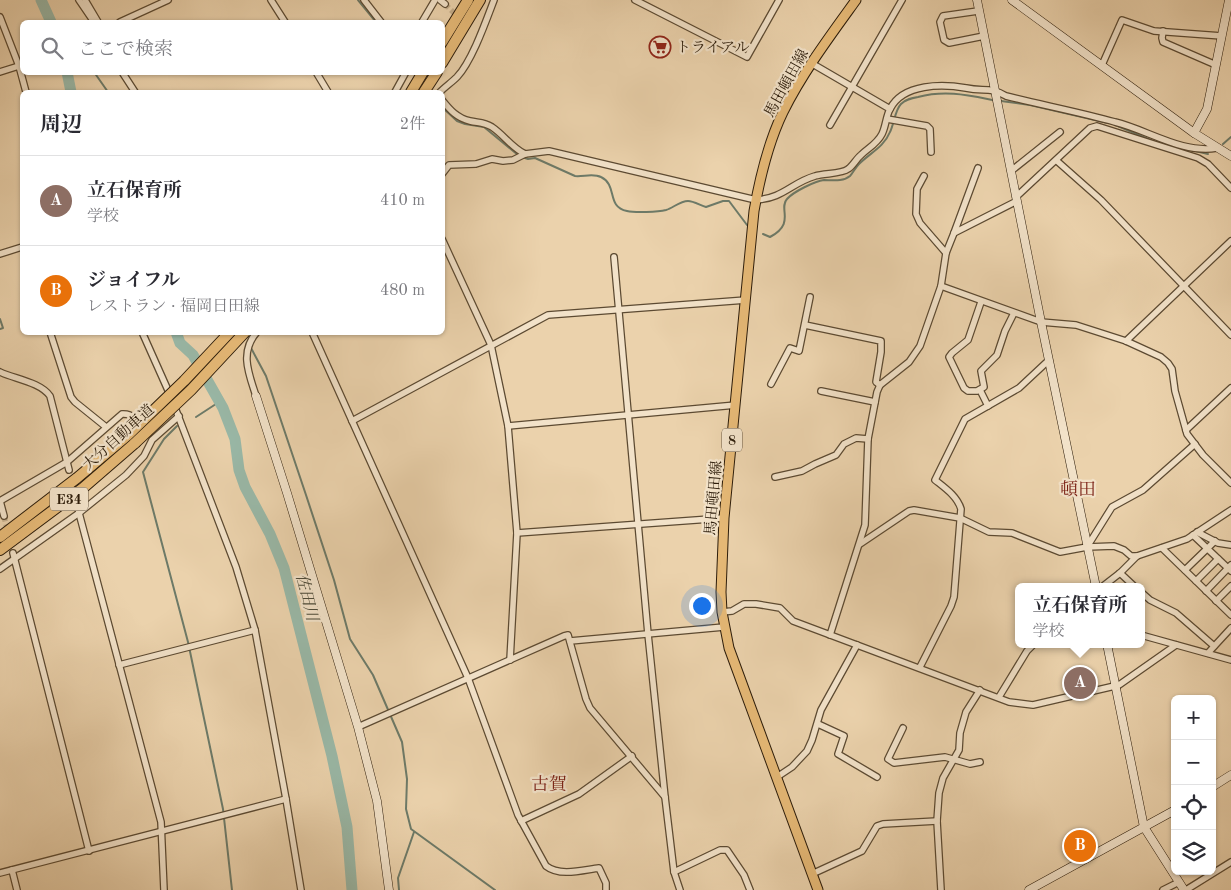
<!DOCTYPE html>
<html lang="ja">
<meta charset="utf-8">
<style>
:root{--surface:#fff;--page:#f2f2f3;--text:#2b2b33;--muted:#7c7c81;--line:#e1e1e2;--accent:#ea580c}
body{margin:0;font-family:"Old Standard TT","Noto Serif JP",serif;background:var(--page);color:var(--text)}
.controls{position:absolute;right:15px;bottom:15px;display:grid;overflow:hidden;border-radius:8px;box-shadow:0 1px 4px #0004}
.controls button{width:45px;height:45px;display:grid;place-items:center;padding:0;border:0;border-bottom:1px solid var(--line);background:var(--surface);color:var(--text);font:25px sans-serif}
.you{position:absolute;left:701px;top:605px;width:18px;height:18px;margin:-12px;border:4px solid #fff;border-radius:50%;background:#1a73e8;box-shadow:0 0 0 8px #1a73e833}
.badge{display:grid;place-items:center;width:32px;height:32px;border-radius:50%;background:var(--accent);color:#fff;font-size:16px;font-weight:700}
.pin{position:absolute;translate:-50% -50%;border:2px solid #fff;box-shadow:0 1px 5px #0006}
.popup{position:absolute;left:1015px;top:583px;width:130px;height:65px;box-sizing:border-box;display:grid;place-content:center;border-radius:8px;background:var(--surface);filter:drop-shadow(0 1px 4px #0005);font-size:16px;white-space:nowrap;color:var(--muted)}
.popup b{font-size:19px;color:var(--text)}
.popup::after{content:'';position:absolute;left:50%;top:100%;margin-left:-10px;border:10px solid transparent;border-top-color:var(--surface)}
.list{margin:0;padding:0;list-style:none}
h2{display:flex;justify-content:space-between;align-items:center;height:65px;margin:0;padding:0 20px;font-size:21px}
h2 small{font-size:16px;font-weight:400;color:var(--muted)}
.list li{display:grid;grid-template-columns:32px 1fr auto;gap:15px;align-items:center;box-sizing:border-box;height:90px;padding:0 20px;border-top:1px solid var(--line)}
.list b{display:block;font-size:19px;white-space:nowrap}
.list p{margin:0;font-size:16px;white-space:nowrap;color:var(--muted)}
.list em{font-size:16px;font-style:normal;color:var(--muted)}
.icon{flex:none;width:28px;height:28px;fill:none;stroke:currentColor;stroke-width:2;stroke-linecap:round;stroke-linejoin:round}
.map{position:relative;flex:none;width:1231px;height:890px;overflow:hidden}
.search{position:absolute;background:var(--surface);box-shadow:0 1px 4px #0004;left:20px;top:20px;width:425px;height:55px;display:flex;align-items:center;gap:12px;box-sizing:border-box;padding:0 18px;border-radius:8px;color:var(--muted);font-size:19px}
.panel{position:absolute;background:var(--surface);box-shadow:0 1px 4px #0004;left:20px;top:90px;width:425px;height:245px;border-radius:8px}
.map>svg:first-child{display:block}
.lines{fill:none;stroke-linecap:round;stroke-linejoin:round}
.stream{stroke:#6d7a68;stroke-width:2}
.river{stroke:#99b8a7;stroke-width:11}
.street-tunnel{stroke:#c5ae8c;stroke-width:5.5;stroke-dasharray:5.5 3;stroke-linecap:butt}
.street-casing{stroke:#5c4a32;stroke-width:8}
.secondary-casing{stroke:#2c1c0a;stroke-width:9}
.primary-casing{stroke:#2c1c0a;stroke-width:11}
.highway-casing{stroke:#2c1c0a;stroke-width:12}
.street{stroke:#f2e2c9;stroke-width:5.5}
.secondary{stroke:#f2e2c9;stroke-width:8}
.primary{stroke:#e6b976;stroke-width:9}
.highway{stroke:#e6b976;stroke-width:10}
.highway-bridge-casing{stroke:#2c1c0a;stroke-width:12;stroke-linecap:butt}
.highway-bridge{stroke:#e6b976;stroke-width:10}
.labels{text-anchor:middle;stroke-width:4.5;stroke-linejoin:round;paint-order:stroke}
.shield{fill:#f2e2c9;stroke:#675743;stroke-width:1}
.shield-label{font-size:14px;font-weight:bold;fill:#2c1c0a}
.poi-label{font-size:15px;fill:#2c1c0a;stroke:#f2e2c9;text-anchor:start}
.street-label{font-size:15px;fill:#2c1c0a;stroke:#f2e2c9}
.water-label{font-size:16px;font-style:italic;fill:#4d4b39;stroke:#f2e2c9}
.quarter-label{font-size:18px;fill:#7a1f14;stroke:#f2e2c9}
</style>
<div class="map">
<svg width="1231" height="890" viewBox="0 0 1231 890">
<rect width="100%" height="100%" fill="#ebd2ac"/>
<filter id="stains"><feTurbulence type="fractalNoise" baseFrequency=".004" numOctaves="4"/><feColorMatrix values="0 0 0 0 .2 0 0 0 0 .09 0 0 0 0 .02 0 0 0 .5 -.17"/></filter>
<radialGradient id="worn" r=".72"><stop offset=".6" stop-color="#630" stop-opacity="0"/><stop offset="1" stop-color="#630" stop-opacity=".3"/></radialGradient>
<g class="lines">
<g class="stream">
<path d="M358,0L376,22"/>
<path d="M94,72L108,92"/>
<path d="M1001,101L1030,105L1108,123"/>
<path d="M442,107L457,121L465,124L484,127L518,155"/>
<path d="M1113,124L1153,141L1208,154"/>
<path d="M1223,144L1231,137"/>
<path d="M522,157L528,159L535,158L575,176C583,177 593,173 601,177C618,185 606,207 627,211C635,213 658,212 666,210C673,208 680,201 688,201C693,201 700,205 706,207L723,201H729L747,225"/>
<path d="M763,234L770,237C796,223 778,209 787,199C793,192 815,181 824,180C832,180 843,182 850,176C853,173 855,168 859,164C870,153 884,147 890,132C894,124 895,110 901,104C906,99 912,98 918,97C945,90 967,95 993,100"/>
<path d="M0,319L3,328L0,329"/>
<path d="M250,346L266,376L306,495L334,580L350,639L373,675L402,742L407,779L406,809L411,829L495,890"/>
<path d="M196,417L219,402"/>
<path d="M177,426L164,439L143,472L188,642L223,809L232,890"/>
<path d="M399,890L398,878L414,832"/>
</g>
<g class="river">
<path d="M41,0L51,22"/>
<path d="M67,72L71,92"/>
<path d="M176,332L180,343L193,355L223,408L235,439L239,470L245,487L270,534L284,568L332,756L347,827L352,890"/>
</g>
<g class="street-tunnel">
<path d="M445,4L459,18"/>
<path d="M4,516L8,533"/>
</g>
<g class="street-casing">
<g id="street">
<path d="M79,0L94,22"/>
<path d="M85,0L98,22"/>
<path d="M271,0L285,22"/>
<path d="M364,0L381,22"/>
<path d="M440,0L445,4"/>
<path d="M635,0L747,57L779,0"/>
<path d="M978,11L943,16L940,22L944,40L949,43L984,36"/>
<path d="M0,17L19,66L26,92"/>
<path d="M120,22L168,0"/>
<path d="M422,22L435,0"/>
<path d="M1163,31L1162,38L1163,42L1216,65"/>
<path d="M811,63L890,109"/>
<path d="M1102,65L1122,20L1154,31L1222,36"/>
<path d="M0,72L22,65"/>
<path d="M122,72L135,92"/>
<path d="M316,72L328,92"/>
<path d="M395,92L406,72"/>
<path d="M440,92C445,87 452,82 457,77C472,61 486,21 494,0"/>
<path d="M442,100C450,110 457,118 470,121C478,123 484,122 492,127C504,135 512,148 525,154"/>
<path d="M887,119L927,126L930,129L931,152"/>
<path d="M830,125L902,0"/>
<path d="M1057,161L1101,200L1231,335"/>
<path d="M1011,171L1060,132"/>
<path d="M442,174L449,165L476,164L492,159L503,161L513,160L525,154L549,151L756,200C784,198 791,183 815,176C824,173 842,174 848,169C853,166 856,159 861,155C868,148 877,144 882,134C886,126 886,116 890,109C903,83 943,84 966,88C984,92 989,86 1006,96C1042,105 1079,112 1115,122C1148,130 1182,154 1217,148"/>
<path d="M924,176L917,189L916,214L920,223L946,253"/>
<path d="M1016,197L1090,128L1097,126L1198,158L1208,164L1231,188"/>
<path d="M954,233L978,168"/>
<path d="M442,239L491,345L508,426L517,533L510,660"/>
<path d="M0,254L22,247"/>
<path d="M614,257L648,634L665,797L674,872L680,890"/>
<path d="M941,286L1041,322L1076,325L1126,341L1161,357L1168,363L1172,369L1175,391L1187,434L1203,455L1231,483"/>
<path d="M981,302L968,340L952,353L949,357L964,388L968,391H977L984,387L981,371L997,355L1005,331L1014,313"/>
<path d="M805,325L881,341V352L876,382L880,385"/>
<path d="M50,332L71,397L75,402L106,427"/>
<path d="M142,332L171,397"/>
<path d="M312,332L468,678L518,815L546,866C560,877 583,870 599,868L606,883V890"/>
<path d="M1126,341L1231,241"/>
<path d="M0,372C15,379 40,382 50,396L69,470"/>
<path d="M771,384L790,348L799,351L810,297"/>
<path d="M980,390L988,406"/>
<path d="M821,391L875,402"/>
<path d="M256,396C249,374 239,352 257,332"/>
<path d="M174,405L236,567L255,630L286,799L301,890"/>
<path d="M352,421L548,315L746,300"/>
<path d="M508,426L736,405"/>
<path d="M1186,430L1231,388"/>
<path d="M775,477L802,471L815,464L836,455L844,444L856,438L868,439"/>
<path d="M0,501L67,462L122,414C135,413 141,425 148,434"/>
<path d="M0,501L4,516"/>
<path d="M78,503L79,513L161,822L164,890"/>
<path d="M1197,532L1218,543L1231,545"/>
<path d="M517,533L724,518"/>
<path d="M1193,535L1231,571"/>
<path d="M860,544L909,511L914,510L960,518L989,532L1012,533L1060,552L1087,547L1114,546L1124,550L1131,556H1137"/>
<path d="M1087,547L1112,507L1143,490L1195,444"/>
<path d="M1162,548L1231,615"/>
<path d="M13,553L89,851"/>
<path d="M0,569L79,513L126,475L144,456L152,440L179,416"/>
<path d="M1185,570L1215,541"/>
<path d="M1120,573L1135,587"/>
<path d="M1196,581L1218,559"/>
<path d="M1102,587L1120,573L1137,556L1187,539L1231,510"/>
<path d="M1206,591L1231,565"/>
<path d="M1141,592L1150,600L1176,613L1214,646"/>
<path d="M1216,601L1231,586"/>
<path d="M722,612L732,611L744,604H756L780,608L793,621L1009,702L1033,705L1119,685L1176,645"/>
<path d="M830,635L865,525L868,439L877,392L880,385L909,362L920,346L941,286L946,253L954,233L1017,201"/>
<path d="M1141,635L1231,660"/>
<path d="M570,641L724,627"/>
<path d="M1208,653L1231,628"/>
<path d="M119,665L255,630"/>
<path d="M920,667L951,606L954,597L961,509C957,496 945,488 935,480L965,419L1019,388L1049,360"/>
<path d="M999,697L1027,651L1034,644"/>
<path d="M818,724L844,736L838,754L877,777"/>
<path d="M358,727L564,636L568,635L586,699L590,708L665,797"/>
<path d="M903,728L888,759L894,763L945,757L970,764L980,762"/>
<path d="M777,777L792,767L807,751L812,740L821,710L857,645"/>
<path d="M521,821L579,794L632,756"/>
<path d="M12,870L17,890"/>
<path d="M674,872L720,850H727L744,875L750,890"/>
<path d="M0,873L286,799"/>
<path d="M812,874L862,851L877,826L883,824L937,821"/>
<path d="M941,890L937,821L939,793L943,778L959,750L960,733L966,712L980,690"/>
<path d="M1163,890L1179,882"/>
<path d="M1186,890L1231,862"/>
</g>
</g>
<g class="secondary-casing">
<g id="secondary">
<path d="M977,0L1041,322L1096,587"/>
<path d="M1012,0L1194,133"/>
<path d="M1229,0L1207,109L1194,133L1231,156"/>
<path d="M256,396L287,493L358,727L377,801L389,890"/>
<path d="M1107,644L1144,827L1184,890"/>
<path d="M1212,787L1231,775"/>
<path d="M1029,890L1175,810"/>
</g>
</g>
<g class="primary-casing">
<path id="primary" d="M818,890L729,648L722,612L721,592L724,518L754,211C760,177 768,143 783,112C803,72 830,36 856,0"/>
</g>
<g class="highway-casing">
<g id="highway">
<path d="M442,42L468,0"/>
<path d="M442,63L480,0"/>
<path d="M411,92L423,72"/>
<path d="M424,92L437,72"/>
<path d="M0,537L77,478L128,435"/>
<path d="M0,550L83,488L135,443"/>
</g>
</g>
<use href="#street" class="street"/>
<use href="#secondary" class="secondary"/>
<use href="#primary" class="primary"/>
<use href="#highway" class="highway"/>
<g class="highway-bridge-casing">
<g id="highway-bridge">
<path d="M128,435L184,381L230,332"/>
<path d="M135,443L191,390L245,332"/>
</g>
</g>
<use href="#highway-bridge" class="highway-bridge"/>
</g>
<defs>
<g id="supermarket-ring" transform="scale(1.125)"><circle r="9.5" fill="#f2e2c9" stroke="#8f2418" stroke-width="1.5"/><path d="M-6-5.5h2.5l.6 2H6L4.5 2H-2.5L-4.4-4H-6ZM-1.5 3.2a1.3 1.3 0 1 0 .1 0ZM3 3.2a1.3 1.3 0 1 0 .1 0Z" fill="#8f2418"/></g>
</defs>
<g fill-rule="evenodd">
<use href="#supermarket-ring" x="660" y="47"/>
</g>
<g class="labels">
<g class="shield">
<rect x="722" y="428.5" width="20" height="23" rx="4"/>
<rect x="50" y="487.5" width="38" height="23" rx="4"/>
</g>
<g class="shield-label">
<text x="732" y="445">8</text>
<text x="69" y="504">E34</text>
</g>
<g class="poi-label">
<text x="676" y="52">トライアル</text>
</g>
<g class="street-label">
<text transform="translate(786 83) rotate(-61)" y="5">馬田頓田線</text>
<text transform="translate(118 437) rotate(-42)" y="5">大分自動車道</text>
<text transform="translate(713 498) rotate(-85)" y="5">馬田頓田線</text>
</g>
<g class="water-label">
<text transform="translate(308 597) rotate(76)" y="6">佐田川</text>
</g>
<g class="quarter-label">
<text x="1078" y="495">頓田</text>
<text x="549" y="790">古賀</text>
</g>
</g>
<rect width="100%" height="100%" filter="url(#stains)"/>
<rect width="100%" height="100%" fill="url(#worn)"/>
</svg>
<div class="controls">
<button>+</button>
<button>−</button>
<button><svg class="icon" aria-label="locate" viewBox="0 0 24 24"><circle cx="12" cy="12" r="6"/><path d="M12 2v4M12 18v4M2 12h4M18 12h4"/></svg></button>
<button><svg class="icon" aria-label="layers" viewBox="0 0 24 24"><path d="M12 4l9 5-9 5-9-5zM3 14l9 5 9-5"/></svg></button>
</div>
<div class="you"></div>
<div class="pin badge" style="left:1080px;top:683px;background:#8d6e63">A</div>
<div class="popup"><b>立石保育所</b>学校</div>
<div class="pin badge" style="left:1080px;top:846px;background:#e8710a">B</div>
<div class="search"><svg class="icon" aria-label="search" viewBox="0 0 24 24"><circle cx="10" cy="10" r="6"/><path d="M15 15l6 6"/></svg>ここで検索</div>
<section class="panel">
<h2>周辺<small>2件</small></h2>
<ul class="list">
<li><span class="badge" style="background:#8d6e63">A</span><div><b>立石保育所</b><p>学校</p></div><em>410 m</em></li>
<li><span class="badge" style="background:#e8710a">B</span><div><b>ジョイフル</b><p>レストラン · 福岡日田線</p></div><em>480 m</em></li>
</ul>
</section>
</div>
